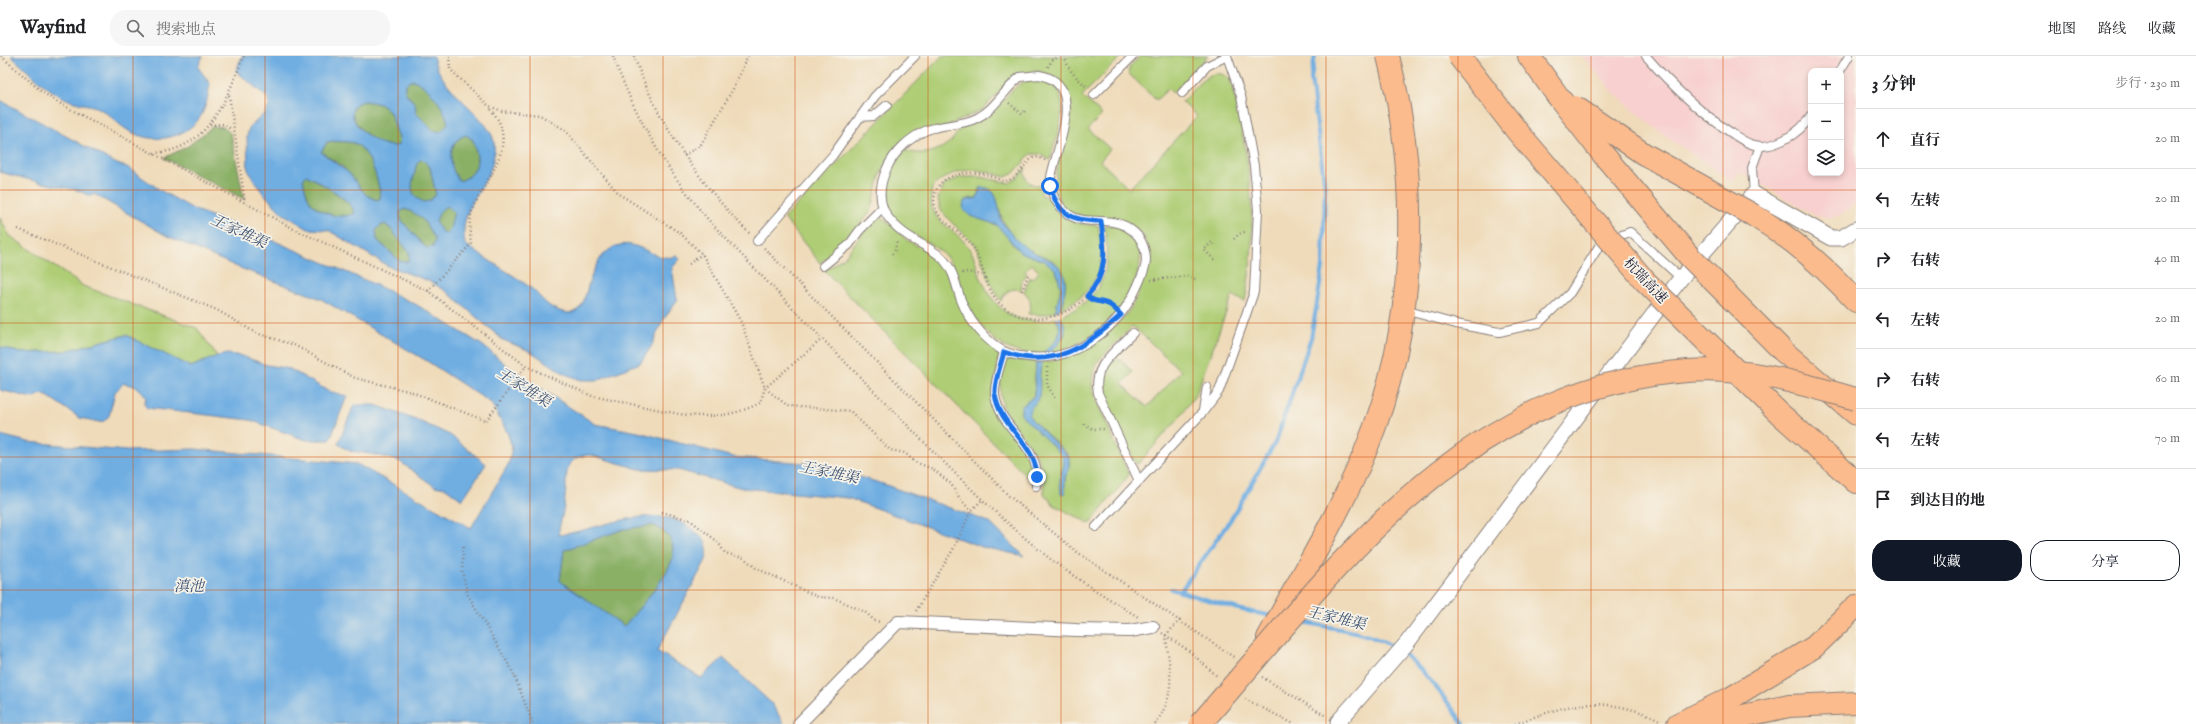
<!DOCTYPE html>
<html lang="zh">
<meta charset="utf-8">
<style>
:root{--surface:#fff;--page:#f6f6f6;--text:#202124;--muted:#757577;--line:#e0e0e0;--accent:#111827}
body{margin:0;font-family:"IM FELL English","Noto Serif SC",serif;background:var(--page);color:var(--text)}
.controls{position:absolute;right:12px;top:12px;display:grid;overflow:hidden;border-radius:8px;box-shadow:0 2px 6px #0003}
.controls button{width:36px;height:36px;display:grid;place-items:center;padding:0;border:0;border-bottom:1px solid var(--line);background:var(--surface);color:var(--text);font:20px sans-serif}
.stop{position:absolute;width:12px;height:12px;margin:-9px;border:3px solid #1a73e8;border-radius:50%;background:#fff}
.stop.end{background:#1a73e8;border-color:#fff;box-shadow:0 1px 4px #0008}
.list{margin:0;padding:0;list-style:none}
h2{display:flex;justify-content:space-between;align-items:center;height:52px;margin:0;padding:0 16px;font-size:17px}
h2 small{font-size:13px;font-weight:400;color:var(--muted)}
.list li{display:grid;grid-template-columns:26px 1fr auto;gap:12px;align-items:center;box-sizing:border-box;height:60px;padding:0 16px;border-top:1px solid var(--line)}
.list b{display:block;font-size:15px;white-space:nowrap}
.list em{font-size:13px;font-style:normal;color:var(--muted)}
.actions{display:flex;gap:8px;padding:12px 16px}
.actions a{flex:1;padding:9px 0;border:1px solid var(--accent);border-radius:16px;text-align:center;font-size:14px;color:var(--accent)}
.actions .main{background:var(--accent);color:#fff}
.icon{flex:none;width:22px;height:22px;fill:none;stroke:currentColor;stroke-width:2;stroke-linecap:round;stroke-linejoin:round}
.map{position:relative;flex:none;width:1856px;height:668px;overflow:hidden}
header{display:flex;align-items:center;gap:24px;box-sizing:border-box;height:56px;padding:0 20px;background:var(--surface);border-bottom:1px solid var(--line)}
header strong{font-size:19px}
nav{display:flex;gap:22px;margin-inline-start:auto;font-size:14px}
.search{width:280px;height:36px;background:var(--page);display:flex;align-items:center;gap:10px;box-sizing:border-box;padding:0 14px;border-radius:16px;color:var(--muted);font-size:15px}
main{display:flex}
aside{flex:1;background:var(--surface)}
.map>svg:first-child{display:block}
.built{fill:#f7d0cf;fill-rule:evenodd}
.green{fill:#aecd75;stroke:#687858}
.forest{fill:#8ab066;stroke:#566950}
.water{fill:#6faee2;stroke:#48688e;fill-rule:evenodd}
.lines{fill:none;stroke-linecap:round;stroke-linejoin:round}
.stream{stroke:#6faee2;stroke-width:4}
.service-casing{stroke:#887e7a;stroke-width:10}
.pedestrian-casing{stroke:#887e7a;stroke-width:14}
.minor-casing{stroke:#887e7a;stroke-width:17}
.motorway-casing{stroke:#887e7a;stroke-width:24}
.path{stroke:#887e7a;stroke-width:2.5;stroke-dasharray:1 3;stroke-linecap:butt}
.service{stroke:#fff;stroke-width:8}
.pedestrian{stroke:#fff;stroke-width:12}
.minor{stroke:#fff;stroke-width:15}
.motorway{stroke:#fbbb8c;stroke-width:22}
.motorway-bridge-casing{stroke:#887e7a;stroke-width:24;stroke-linecap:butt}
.motorway-bridge{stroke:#fbbb8c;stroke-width:22}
.route{stroke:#1a73e8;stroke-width:5}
.grid{fill:none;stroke:#d45411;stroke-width:1;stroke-opacity:0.55}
.labels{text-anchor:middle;stroke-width:3.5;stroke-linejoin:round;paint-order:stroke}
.street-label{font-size:14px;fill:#22223b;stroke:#f7f3e8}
.water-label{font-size:15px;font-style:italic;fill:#3d5375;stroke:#f7f3e8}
</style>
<header>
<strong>Wayfind</strong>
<div class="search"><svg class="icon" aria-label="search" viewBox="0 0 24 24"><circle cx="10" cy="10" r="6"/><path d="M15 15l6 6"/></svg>搜索地点</div>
<nav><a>地图</a><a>路线</a><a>收藏</a></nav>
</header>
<main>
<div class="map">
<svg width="1856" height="668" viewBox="0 0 1856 668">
<rect width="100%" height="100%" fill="#f7f3e8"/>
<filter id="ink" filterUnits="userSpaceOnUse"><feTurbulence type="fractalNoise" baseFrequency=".025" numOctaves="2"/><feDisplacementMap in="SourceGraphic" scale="8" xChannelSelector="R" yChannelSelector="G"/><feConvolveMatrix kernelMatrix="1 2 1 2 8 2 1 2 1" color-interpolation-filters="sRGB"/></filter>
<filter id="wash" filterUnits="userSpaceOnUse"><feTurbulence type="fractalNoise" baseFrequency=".012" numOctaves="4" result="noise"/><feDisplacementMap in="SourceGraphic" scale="16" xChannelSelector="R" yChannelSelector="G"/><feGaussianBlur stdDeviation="0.9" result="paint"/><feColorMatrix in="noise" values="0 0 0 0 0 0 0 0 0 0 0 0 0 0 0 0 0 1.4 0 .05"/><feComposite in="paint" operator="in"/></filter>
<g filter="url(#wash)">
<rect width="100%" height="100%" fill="#efdbba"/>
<path class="built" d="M1582,0H1856V147L1838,160L1823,162L1816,160L1740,116L1732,125L1662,78L1616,39ZM1811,15H1841V117H1811Z"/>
<g class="green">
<path d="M942,0H1122L1082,40L1102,59L1088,73L1110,93L1100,105L1129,133L1197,60L1182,46C1195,33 1211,6 1230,23C1249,93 1260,172 1245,245L1232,240L1196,338L1179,362L1138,408L1135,407L1101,331V323L1105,312L1113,304L1119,303L1133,316L1122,328L1147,351L1181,315L1134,271H1132L1098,305L1093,318L1092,330L1097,346L1129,419L1090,468L1054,449L1044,438C1051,386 993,371 1001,325C1002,318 1004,310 1007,304L1013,303L1036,306L1034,340L1024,348L1020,355L1062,398L1064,408L1061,418L1065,425C1065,416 1073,408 1067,397L1032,364C1026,356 1030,351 1037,345L1039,319L1042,306C1071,306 1115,276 1131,252C1135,245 1138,237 1141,229C1153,203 1154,183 1127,166C1110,164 1092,164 1076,158C1038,146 1064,86 1071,62L1069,37L1058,23L1038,15L1017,18L982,54L894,94L881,116L871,155L841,191L820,207L784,162Z"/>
<path d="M1141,0H1208L1173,37L1168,33L1156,44L1128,17L1130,10Z"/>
<path d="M1032,23C1080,24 1058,75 1050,104L1040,98H1031L1014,117L1006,121C1000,120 994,117 988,116C968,111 946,116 932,132C925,167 953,168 969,192C975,200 976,210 980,220C995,255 1016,272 1056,262C1066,280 1054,286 1042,298C1032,297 1021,298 1012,294C990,286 973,261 964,241C959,228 958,215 949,204C929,178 876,174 887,128C890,115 896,104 905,94C922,101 940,96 953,83C956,79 959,73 963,71C972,66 982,65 990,58C1005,46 1012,27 1032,23Z"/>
<path d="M1026,111C1022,121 1029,129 1039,130L1042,139L1050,142C1059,163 1076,169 1098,169C1107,210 1099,235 1060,253C1068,233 1069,211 1046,201C1036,197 1026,195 1018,187C1004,174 1000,156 994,138L985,132L979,133L977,142L966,143L963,153C972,164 984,161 995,168C1006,174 1009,188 1020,195C1027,200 1037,202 1045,205C1068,215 1060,238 1055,256L1042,259L1028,258C1032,248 1031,242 1024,236L1030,221L1032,223L1039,216L1032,208L1025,215L1027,218L1022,225L1021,234C1011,231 1004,236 1001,245L990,227L976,189L949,164L940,153L938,142L945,128L961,121H981L1009,127L1017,122Z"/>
<path d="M881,160L907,184L936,200L946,213L958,245L999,298L993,339L1026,394L1033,413L1028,422L825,215L845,200L866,173Z"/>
<path d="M0,162L10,180L83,230L197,272L217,300L191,311L126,279L65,295L21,297L0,291Z"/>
<path d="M1105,169C1170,173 1131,246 1104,271C1088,285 1070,292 1049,298L1065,279L1063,265L1060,261C1105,240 1111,216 1105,169Z"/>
</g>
<g class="forest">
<path d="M413,24C428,29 446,53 448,68L440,76L433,74L416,57L415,47L404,35C405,29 407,26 413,24Z"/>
<path d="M365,45C387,48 389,51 395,71C397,78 401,81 399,89C395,90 391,91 387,90C375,88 348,66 353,53C354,47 360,46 365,45Z"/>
<path d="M213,70L224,71L231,78L244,143L164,102L188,90Z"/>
<path d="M466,79L473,84C479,102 481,117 460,125C448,113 446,86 466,79Z"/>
<path d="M332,85C338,86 347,85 354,87C369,92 381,129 380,143L376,144L366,139L342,110L321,96L327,86Z"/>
<path d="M422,103L430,111L436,139L429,145L423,146C409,140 411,129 415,116C416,110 416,105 422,103Z"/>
<path d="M306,119C319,126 350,143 355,157C342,164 322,158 312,148C307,143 305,132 303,124Z"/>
<path d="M447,150L454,156L450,173L446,177L442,176L436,166C438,158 440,153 447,150Z"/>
<path d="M405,153C425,161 424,166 435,183L433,191L427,192L424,190L401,164L400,156Z"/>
<path d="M385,168L390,172L409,196V204L404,206L400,205L377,184L376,174L380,170Z"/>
<path d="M653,469C666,476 675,484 673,500C671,518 636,556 624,571L560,525L564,494L624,473Z"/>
</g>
<g class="water">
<path d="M11,0H203L198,11L210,28C208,40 206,53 199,63C184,82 155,88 133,77C119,71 110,57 96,51C87,48 78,48 69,44C47,35 29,16 11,0Z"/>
<path d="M242,0H433C439,34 490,61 494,86C499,128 456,145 465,188C486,204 510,216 531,232C538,238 545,248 553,252C558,255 565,257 571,257C583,255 585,240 588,230C593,215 598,199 614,191C638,180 654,208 677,200L680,203L672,212L677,244L662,266L651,291L640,307L597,324H581L565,318L530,295L503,284L446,235L429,225L388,210L328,174L308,173L282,157L262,136L248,114L247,81L249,72L266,56L269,50V43L236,15ZM413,24C428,29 446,53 448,68L440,76L433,74L416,57L415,47C407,41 397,29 413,24ZM365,45C387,48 389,51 395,71C397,78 401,81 399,89C382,95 347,69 353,53C354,47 360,46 365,45ZM466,79L473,84C479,102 481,117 460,125C448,113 446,85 466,79ZM332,85C339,86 347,85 354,87C369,92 381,129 380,143L376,144L366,139L349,117L321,96L327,86ZM422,103L430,111L436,139L429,145L424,146C409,140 411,129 415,116C416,110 416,106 422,103ZM306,119C319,126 351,143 355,157C342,164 322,158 312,148C307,143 305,132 303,124ZM447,150L454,156L450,173L446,177L442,176L436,166C438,159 440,153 447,150ZM405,153C425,161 424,166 435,183L433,191L427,192L424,190L401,164L400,156ZM385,168L390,172L409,196V204L405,206L400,205L377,184L376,174L380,170Z"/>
<path d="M0,44L117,108L127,111L163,136L195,154L249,174L376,229L417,249L482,289L514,315L595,368L638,376L733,401L817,408L883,428L989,466L1024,500L982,491L848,442L742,432L678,414L639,413L591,399C561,400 568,420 565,442C564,455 560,467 558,479C601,474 657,442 696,476C707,485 709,490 706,504L657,595L701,622L723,602L772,648L784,668H0V379L28,386L126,395L195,393L357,408L471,472L509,407L512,391L507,376L491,347L427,305L321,243L235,210L167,180L94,138L91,140C85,139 82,135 76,134C51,129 25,123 0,116ZM653,469C666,475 675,484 673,500C671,517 636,556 624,570L560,525L564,494L624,473Z"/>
<path d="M980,132C999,129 998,152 1001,164C1003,168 1007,172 1010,176C1035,212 1081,193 1060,253L1055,256L1061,233L1056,214L1045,205L1020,196L997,169L970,160L963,153L964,145L977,142Z"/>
<path d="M1060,261C1072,276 1060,286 1049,298H1042C1054,286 1066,280 1056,262Z"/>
<path d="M126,279L191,311L217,300L228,298L242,300L267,309L290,313L328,335L347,340L330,384H306L250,364L147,352L144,348L146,342C142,332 135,330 124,327L115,336L109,360L104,365L99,366L80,362L49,341L42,338L32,342L0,334V291L21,297L65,295Z"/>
<path d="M1036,306H1042C1038,318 1041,329 1039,340C1036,351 1024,352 1032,364L1069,401V414L1065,421V437L1061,438L1060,423L1064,408L1062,399L1021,359V351L1034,340Z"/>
<path d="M354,349H375L419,365L450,379L486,408L462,444L446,432L434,430L399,405L371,398L350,395L338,388Z"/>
</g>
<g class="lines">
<g class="stream">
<path d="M1171,533L1242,554L1272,560"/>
<path d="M1180,536L1231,463L1276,385L1311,282L1323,211L1325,132L1311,22L1315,0"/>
<path d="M1297,565C1325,571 1360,574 1386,587C1419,603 1442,640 1464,668"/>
</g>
</g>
</g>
<g filter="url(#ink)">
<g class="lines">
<g class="service-casing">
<g id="service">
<path d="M1646,0C1671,29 1698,55 1730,76C1736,80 1744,86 1751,88C1772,96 1800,77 1811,60"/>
<path d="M1840,15L1849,0"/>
<path d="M1039,19C1088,27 1056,92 1051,121C1050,132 1052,141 1059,149C1078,174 1099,159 1123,169C1129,171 1134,176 1138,180C1143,187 1146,196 1146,204C1146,213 1141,221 1138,229C1119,272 1077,306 1028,301C1016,300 1006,298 997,291C981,279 968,262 961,244C956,230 954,215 944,204C935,194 923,190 913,183C884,165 872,145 887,112C894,96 910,81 927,74C943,68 961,70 977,62C995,53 1004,34 1020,21Z"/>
<path d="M1182,37L1207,10L1227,0"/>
<path d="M1094,39L1133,0"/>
<path d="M860,61L874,60L887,49"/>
<path d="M1754,138L1752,112L1760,90"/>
<path d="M757,185L833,99L875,40L915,0"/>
<path d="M823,210L849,189L859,175L882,152"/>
<path d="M1412,256L1456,268L1499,276L1539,267L1570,237L1601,187L1630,176L1681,222"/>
<path d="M1133,277C1116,295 1092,309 1098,337L1139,425"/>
<path d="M1004,296C1001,309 994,325 995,339C1000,375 1044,390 1036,430"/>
<path d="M1203,355L1207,331"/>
<path d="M1096,471L1203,356L1219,335L1254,236L1258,154L1254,110L1241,40L1227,0"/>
</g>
</g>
<g class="pedestrian-casing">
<path id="pedestrian" d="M799,668L898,566L1076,574L1130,575L1153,571"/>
</g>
<g class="minor-casing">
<path id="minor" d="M1338,666L1407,587L1681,222L1754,138L1831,182H1841L1856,173"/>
</g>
<g class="motorway-casing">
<g id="motorway">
<path d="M1529,0L1557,39"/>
<path d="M1753,159C1792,182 1826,212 1856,245"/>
<path d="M1783,295L1856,358"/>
<path d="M1846,417L1856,426"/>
<path d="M1268,582C1301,520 1338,461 1365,396C1417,272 1421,129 1388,0"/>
<path d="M1678,668L1731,642L1814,591L1856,550"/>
<path d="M1706,668L1789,650L1856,647"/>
</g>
</g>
<g class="path">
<path d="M1,0L42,36L57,46L294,173L428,235L526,310L592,340L679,358C709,362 732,361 760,347L765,332L822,283"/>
<path d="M449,0L450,13L489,50L502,55L540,59L565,74L619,138L680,177L702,198L741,266L765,332L788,350L850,355L890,394L905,397L915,406L933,413L951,428L960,443L971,455"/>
<path d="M613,0C632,52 659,103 694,146C711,169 733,189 752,210C787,246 822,283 858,319C915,376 970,436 1032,488C1064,516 1102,538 1138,561"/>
<path d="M634,0C658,68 700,128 751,179"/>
<path d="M1065,0C1067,14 1077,22 1087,31"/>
<path d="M1048,11L1052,4L1060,0"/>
<path d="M229,39L245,146"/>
<path d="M1009,47L1022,58L1025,55"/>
<path d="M210,69L224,68L232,74"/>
<path d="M154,97C160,96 168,96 175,93C215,79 229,35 244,0"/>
<path d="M684,99L700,90L733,33L748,0"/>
<path d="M1045,104L1039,101L1033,102C1024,107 1019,121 1009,124C1002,126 995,121 989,119C974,115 951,116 940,128C935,134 933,143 935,151C941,169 964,176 974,193C986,214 985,240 1009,255C1042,275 1089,252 1101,218C1107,203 1105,190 1102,176"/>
<path d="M18,173L217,254L256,277L294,289L355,322L412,336L486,365L526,310"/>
<path d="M1234,183L1239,178L1247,175"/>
<path d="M1214,189L1212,186L1204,194L1215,204"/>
<path d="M764,192L1009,440L1077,496L1235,602"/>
<path d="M892,198L895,194L897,185"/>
<path d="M689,208L702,198"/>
<path d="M962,217L967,216L982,219"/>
<path d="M1151,224L1188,220L1197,224"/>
<path d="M428,235L471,188C470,177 468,166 472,155C482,128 513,97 499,66C497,61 493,56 489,51"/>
<path d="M1022,235L1028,219"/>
<path d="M1087,240C1094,248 1105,244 1114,252"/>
<path d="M1047,311V329L1055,343"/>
<path d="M1084,368L1093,373H1105"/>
<path d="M662,456L690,464L718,486L725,497L744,502L756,512L818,541L834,542L865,556L875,565L880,566"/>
<path d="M463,491L462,516L468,539L513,616L533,668"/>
<path d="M916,555L954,492L971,455L983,443"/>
<path d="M1162,577L1188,594L1218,621"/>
<path d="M1262,621L1326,660"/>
<path d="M1245,643L1294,668"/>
<path d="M1155,668C1178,637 1169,614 1166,579L1180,564"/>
<path d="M1515,668C1556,653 1582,642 1626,652C1638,655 1651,659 1661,665"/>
</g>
<use href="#service" class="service"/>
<use href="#pedestrian" class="pedestrian"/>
<use href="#minor" class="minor"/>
<use href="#motorway" class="motorway"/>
<g class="motorway-bridge-casing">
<g id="motorway-bridge">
<path d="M1459,0L1517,75L1645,225L1779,357L1846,417"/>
<path d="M1557,39L1602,97L1689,200L1783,295"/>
<path d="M1575,51L1644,98L1753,159"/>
<path d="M1200,668C1336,513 1463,331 1688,315C1744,310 1803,328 1856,343"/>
</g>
</g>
<use href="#motorway-bridge" class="motorway-bridge"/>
</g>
</g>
<g class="lines" filter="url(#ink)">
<path class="route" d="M1037,421C1037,388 999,371 995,338C994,325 1001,309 1004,296C1053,314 1086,291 1121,259C1117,255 1113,250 1108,248C1100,244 1093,247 1087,240C1108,218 1105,194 1101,165C1072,165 1058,159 1050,130"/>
</g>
<path class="grid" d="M133,0V668M265,0V668M398,0V668M530,0V668M663,0V668M795,0V668M928,0V668M1061,0V668M1193,0V668M1326,0V668M1458,0V668M1591,0V668M1723,0V668M0,134H1856M0,267H1856M0,401H1856M0,534H1856"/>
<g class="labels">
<g class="street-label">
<text transform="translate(1646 224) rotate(47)" y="5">杭瑞高速</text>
</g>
<g class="water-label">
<text transform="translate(239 175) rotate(25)" y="5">王家堆渠</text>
<text transform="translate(524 331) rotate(32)" y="5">王家堆渠</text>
<text transform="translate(829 416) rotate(12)" y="5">王家堆渠</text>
<text x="189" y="535">滇池</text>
<text transform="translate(1336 562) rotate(13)" y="5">王家堆渠</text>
</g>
</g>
</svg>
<div class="controls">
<button>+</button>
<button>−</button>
<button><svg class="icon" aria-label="layers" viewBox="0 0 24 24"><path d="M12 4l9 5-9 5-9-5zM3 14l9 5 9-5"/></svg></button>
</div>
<div class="stop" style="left:1050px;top:130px"></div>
<div class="stop end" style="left:1037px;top:421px"></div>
</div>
<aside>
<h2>3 分钟<small>步行 · 230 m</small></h2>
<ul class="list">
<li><svg class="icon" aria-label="ahead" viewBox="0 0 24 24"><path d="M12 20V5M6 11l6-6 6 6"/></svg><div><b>直行</b></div><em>20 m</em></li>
<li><svg class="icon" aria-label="left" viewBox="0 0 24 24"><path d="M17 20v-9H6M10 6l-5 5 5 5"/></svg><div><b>左转</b></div><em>20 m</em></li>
<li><svg class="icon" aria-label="right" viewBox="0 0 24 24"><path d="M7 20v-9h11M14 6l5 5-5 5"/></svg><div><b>右转</b></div><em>40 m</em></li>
<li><svg class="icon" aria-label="left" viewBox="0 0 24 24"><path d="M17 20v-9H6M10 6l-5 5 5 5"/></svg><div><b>左转</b></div><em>20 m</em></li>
<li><svg class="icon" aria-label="right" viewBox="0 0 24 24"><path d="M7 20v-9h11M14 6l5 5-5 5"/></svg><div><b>右转</b></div><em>60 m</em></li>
<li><svg class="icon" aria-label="left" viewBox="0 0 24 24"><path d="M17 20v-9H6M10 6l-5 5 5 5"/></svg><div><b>左转</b></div><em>70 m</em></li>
<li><svg class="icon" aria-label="arrive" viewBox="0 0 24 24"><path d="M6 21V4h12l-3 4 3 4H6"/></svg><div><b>到达目的地</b></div></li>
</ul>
<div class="actions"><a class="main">收藏</a><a>分享</a></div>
</aside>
</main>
